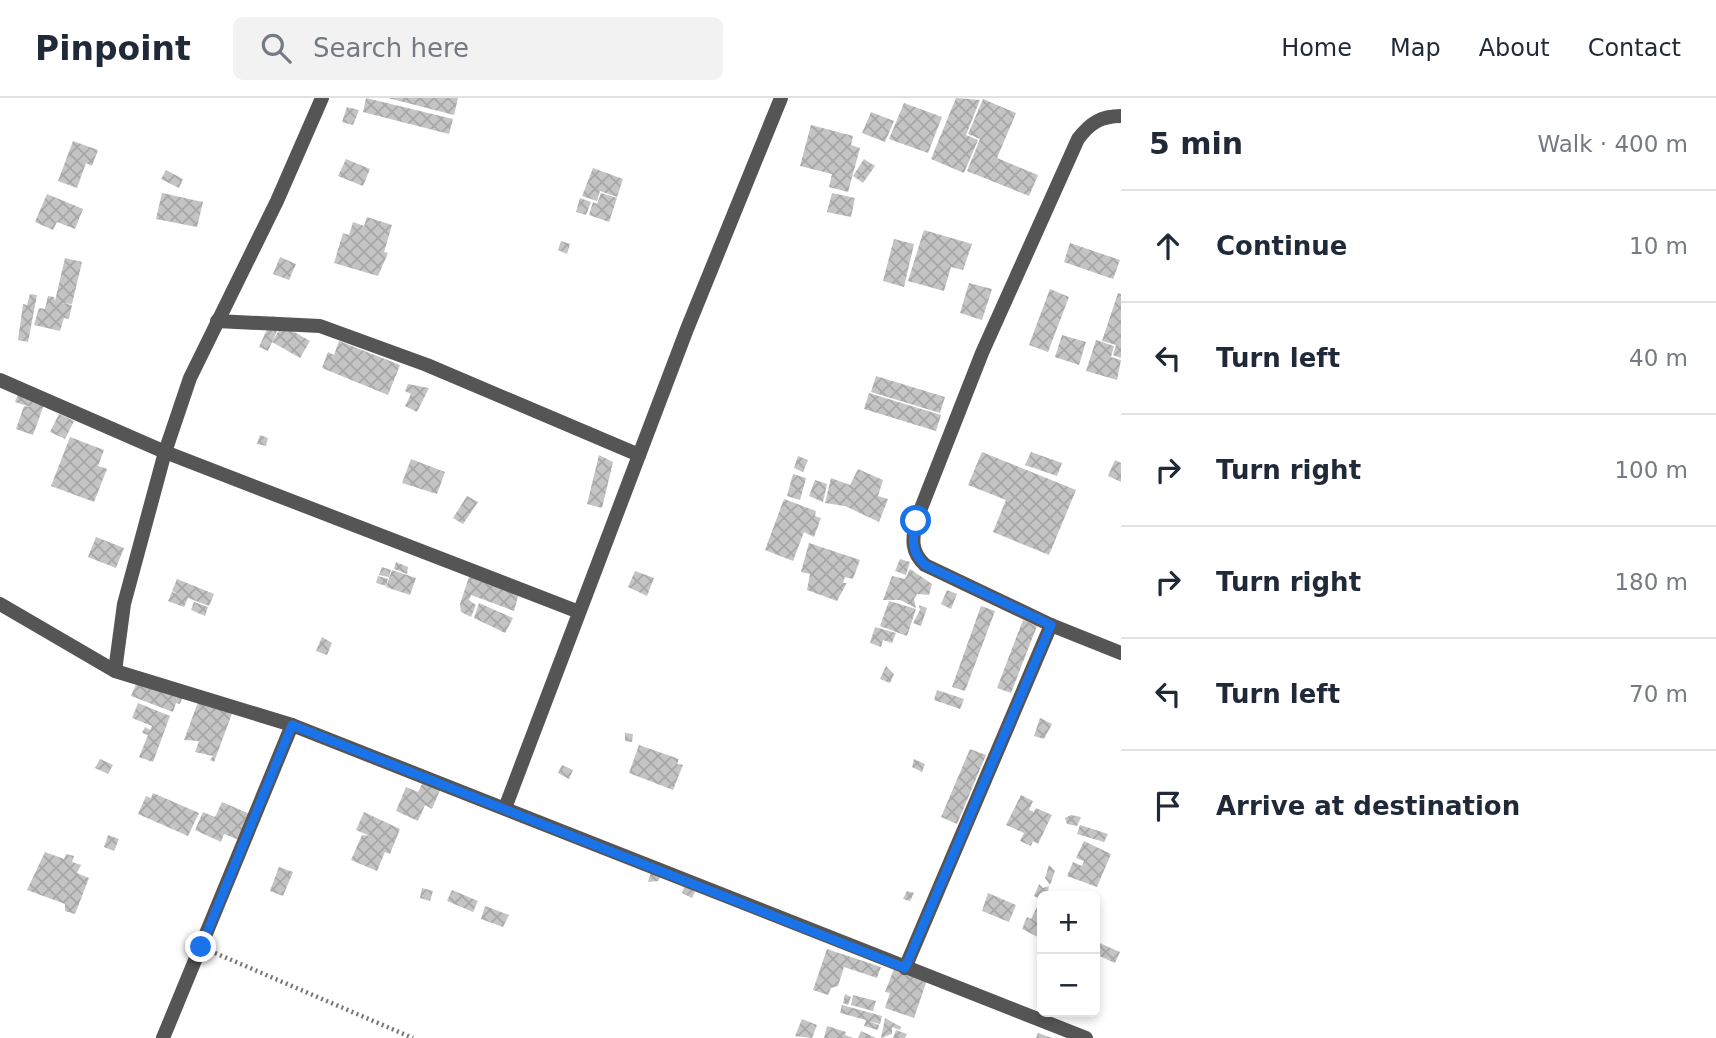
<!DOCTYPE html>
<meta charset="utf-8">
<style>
:root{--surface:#fff;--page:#f2f2f3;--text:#1f2937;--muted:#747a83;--line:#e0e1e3}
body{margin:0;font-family:"DejaVu Sans",sans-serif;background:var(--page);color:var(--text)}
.controls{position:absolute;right:21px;bottom:21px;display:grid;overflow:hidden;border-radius:10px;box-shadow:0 4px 10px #0003}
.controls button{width:63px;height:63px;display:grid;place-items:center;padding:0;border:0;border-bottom:2px solid var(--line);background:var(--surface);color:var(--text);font:35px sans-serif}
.stop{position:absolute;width:21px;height:21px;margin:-16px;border:5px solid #1a73e8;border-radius:50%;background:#fff}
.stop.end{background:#1a73e8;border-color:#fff;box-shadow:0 2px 7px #0008}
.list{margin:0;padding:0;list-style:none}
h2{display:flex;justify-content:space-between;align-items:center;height:91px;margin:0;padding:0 28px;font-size:30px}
h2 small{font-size:23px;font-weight:400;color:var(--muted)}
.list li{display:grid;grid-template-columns:46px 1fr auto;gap:21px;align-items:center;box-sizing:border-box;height:112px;padding:0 28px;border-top:2px solid var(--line)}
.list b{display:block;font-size:26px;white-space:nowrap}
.list em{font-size:23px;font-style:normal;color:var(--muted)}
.icon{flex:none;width:38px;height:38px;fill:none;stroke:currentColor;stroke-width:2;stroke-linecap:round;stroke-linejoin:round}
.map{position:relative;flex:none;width:1121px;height:940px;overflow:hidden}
header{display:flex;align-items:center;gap:42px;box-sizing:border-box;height:98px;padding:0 35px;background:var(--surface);border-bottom:2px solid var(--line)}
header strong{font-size:33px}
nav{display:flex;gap:38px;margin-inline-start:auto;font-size:24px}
.search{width:490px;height:63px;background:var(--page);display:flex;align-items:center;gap:18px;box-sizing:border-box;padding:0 24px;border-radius:10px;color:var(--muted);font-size:26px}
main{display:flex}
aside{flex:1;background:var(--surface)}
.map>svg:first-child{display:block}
.building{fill:url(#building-cross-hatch)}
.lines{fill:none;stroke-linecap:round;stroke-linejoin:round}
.path{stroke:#777;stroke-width:4.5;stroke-dasharray:2 3.5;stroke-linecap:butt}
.street{stroke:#555;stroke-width:14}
.route{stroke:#1a73e8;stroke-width:9}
</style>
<header>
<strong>Pinpoint</strong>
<div class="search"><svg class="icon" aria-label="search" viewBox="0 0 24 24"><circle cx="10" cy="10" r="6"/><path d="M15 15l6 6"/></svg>Search here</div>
<nav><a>Home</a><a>Map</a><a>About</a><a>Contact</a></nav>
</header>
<main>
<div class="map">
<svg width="1121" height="940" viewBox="0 0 1121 940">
<defs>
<pattern id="building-cross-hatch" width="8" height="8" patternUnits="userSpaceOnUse" patternTransform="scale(1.75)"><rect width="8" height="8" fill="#c4c4c4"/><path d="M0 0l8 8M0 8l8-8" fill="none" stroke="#a7a7a7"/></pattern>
</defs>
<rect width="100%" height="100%" fill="#fff"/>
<g class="building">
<path d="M366,0L453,21L449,36L363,14Z"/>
<path d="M388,0H458L454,17Z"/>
<path d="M956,0L980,2L966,37L978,42L964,75L931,61Z"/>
<path d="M983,1L1016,15L997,60L1038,77L1029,98L967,73L980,41L968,36Z"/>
<path d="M904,5L942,19L928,55L889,41Z"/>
<path d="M347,9L359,12L353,27L342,24Z"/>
<path d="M871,14L894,23L885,44L862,35Z"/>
<path d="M811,27L853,38L851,47L860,50L848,94L829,89L832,76L800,68Z"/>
<path d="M73,43L98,52L92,68L86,65L77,90L58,83Z"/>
<path d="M346,61L370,71L363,88L338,78Z"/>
<path d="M864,61L875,68L863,85L853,78Z"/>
<path d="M593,70L623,81L617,99L600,93L597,103L582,98Z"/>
<path d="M166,72L183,81L179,90L161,81Z"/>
<path d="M162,95L203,104L197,129L156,121Z"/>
<path d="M601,95L617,100L609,124L589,117L593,104L597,106Z"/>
<path d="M832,95L855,100L851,119L827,114Z"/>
<path d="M47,96L83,111L75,131L57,124L53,132L35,124Z"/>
<path d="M580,100L591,104L586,117L576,114Z"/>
<path d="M367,119L392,127L384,154L388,155L378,178L334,165L343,135L349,137L353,124L364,128Z"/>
<path d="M924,132L972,146L963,172L951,169L944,193L908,183Z"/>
<path d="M894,141L914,146L904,189L883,183Z"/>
<path d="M561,143L570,146L567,156L558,152Z"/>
<path d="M1070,145L1120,162L1113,181L1064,164Z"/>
<path d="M280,159L296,166L289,182L273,176Z"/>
<path d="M65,160L82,164L72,206L62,205L72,207L69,221L64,220L60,233L34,227L39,210L45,211L48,198L54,199L55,203Z"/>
<path d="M969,185L992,191L982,222L960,215Z"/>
<path d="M1050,191L1069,199L1048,254L1029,247Z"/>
<path d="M1118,195L1121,196V260L1113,257L1116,247L1102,243Z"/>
<path d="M30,196L37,197L28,244L18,242L23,206L27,207Z"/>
<path d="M273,218L282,222L268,253L259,249Z"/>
<path d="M282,227L310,243L300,260L272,244Z"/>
<path d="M1062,237L1086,244L1079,267L1055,259Z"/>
<path d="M1096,242L1114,248L1111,259L1121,262L1117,282L1086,273Z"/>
<path d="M339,243L400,267L388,297L322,270L328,254L334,257Z"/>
<path d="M876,278L945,299L940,315L871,294Z"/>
<path d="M408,286L429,290L417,314L405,308L411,296L405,293Z"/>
<path d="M19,294L45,304L33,337L16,331L24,308L31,309L15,304Z"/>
<path d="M869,295L941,317L936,333L864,311Z"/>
<path d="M59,316L74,323L65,341L50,334Z"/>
<path d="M260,337L268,340L266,348L257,346Z"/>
<path d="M70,339L104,352L98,368L107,371L94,404L51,388Z"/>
<path d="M982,354L1076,392L1049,457L993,434L1006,402L968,387Z"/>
<path d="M1031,354L1062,365L1057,378L1025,367Z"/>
<path d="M599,357L613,364L602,410L587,406Z"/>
<path d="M798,358L808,362L803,374L794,370Z"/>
<path d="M411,361L445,374L437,396L402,385Z"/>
<path d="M1115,362L1121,365V384L1108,378Z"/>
<path d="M858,371L883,382L878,398L888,401L879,424L845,408L825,405L831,380L850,387Z"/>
<path d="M793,376L806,380L800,402L787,398Z"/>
<path d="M815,382L827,386L823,404L809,398Z"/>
<path d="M467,398L478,404L463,426L453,420Z"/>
<path d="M784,401L816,413L815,418L821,420L814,439L804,434L793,463L765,452Z"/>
<path d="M96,439L124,450L116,470L88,459Z"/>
<path d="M809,445L860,462L853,481L845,479L843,485H847L837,503L807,492L810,476L801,474Z"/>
<path d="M900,461L910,464L906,477L895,473Z"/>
<path d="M396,464L408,469L407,476L394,471Z"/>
<path d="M382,469L391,472L389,479L379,477Z"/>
<path d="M910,471L932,486L929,497L917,496L914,501L916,510L900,502H883L892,478L905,481Z"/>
<path d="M392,472L416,480L410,497L386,489Z"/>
<path d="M471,473L520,491L514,513L471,497L469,502L476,507L471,519L461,514L460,506Z"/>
<path d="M635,473L654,480L647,498L628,489Z"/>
<path d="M378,478L388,481L386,488L376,485Z"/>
<path d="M177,481L214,496L209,508L188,500L184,509L168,503L172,494L180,497L172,493Z"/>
<path d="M947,492L957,496L951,511L941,506Z"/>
<path d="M889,503L916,511L907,538L880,528Z"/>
<path d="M194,504L208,509L205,518L191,512Z"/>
<path d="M479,505L513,520L505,535L474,520Z"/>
<path d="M919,507L927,510L921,528L913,525L920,512Z"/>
<path d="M981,508L995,513L965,593L952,589Z"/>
<path d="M1023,522L1037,528L1011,595L997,590Z"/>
<path d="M875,529L896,535L892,545L883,542L881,549L870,545Z"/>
<path d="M322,539L332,545L327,557L316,553Z"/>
<path d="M886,568L894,576L890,585L880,581Z"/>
<path d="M138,582L183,598L180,606L176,605L173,614L131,598Z"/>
<path d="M937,592L964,601L960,611L934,602Z"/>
<path d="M201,596L233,613L214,664L210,662L213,658L195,654L199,643L184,642Z"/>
<path d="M138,605L170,618L153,664L139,659L148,637L142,635L145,629L150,632L152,628L132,620Z"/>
<path d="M1040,620L1052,626L1044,641L1034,638Z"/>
<path d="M625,635L633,636L632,644L625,643Z"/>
<path d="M639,647L679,661L677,666L683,667L673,692L629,675Z"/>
<path d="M970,651L986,657L957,726L941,719Z"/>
<path d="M100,661L113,667L108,676L95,670Z"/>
<path d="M914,661L925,666L922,674L912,669Z"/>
<path d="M562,667L573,672L569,681L558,675Z"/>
<path d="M423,684L440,692L432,711L425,707L418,723L396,713L406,689L418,694Z"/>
<path d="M153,695L199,715L188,738L138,716L146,698L151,700Z"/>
<path d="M1021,697L1033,703L1029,712L1034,714L1036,710L1052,717L1038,746L1033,743L1031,748L1020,743L1024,735L1006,727Z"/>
<path d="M222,704L250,716L239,742L224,736L221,744L195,732L203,714L215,719Z"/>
<path d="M364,714L400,731L390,756L385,754L377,773L351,762L362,737L370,738L356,732Z"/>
<path d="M1071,717L1081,719L1077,728L1067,726L1065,720Z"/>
<path d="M1080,727L1108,736L1104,744L1077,736Z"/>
<path d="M108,737L119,741L114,753L104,749Z"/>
<path d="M1084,743L1111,756L1097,789L1067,778L1073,764L1082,768L1084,763L1076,760Z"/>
<path d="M45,754L64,761L66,756L74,758L72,764L81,767L77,775L89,780L75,816L65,813V806L27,792Z"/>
<path d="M1049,767L1055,773L1050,787L1045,780Z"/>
<path d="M279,769L293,774L283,798L270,793Z"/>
<path d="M651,774L661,778L658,783L648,784Z"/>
<path d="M1039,786L1043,790L1049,788L1048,794L1052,798H1042V802L1034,798Z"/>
<path d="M685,787L695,794L692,800L682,795Z"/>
<path d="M422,790L433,793L430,803L420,800Z"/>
<path d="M452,792L478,803L473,814L447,803Z"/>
<path d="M907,793L914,795L910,803L903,801Z"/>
<path d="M988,795L1016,807L1009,824L982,813Z"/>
<path d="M1039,805L1042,806V841L1022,831L1027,819L1031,821Z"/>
<path d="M485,808L509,817L503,829L481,821Z"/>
<path d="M1095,843L1120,854L1115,865L1095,856Z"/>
<path d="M827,851L881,869L877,880L844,869L838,888L831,890L828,897L813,892Z"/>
<path d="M894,871L927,882L914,920L885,910L890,895L885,894Z"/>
<path d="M845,896L851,899L848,907L843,905Z"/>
<path d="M853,897L876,903L873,913L851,907Z"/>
<path d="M842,907L882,918L880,926L869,923L879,927L878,932L864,928L866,922L840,915Z"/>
<path d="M885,920L901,929L900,932L892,929V936L881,940Z"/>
<path d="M802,921L817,927L812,940L795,938Z"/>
<path d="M827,928L846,934L845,937L853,940H824Z"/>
<path d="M896,932L907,936L905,940H893Z"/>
<path d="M861,933L876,940H858Z"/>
<path d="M1038,935L1052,940H1036Z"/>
</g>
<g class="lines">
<path class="path" d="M215,855L413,940"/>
<g class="street">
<path d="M1121,18C1101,18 1090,25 1078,41L982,255L916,423C912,442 911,454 925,467L1051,527L1121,555"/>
<path d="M217,223L320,228L427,267L639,357"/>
<path d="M0,282L165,354L579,514"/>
<path d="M0,506L115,573L292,627L1086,940"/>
<path d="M115,573L124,506L165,354L190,280L277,103L322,0"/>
<path d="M505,710L687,231L781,0"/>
<path d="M905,870L1051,527"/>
<path d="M163,940L292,627"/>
</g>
</g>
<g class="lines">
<path class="route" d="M201,849L292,627L905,870L1051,527L925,467C911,454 912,442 916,423"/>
</g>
</svg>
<div class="controls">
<button>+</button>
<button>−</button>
</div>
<div class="stop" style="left:916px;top:423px"></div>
<div class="stop end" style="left:201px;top:849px"></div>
</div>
<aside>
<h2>5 min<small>Walk · 400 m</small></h2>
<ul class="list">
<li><svg class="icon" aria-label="ahead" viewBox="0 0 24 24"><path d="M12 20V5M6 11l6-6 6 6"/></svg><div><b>Continue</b></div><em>10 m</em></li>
<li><svg class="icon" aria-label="left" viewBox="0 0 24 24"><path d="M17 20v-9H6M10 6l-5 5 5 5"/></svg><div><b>Turn left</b></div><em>40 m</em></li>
<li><svg class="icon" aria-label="right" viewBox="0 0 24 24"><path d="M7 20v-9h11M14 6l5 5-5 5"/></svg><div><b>Turn right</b></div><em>100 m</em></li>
<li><svg class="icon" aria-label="right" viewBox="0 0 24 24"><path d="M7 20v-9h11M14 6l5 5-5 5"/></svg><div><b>Turn right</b></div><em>180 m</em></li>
<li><svg class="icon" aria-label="left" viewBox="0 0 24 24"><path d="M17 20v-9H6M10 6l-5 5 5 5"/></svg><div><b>Turn left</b></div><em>70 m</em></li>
<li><svg class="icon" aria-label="arrive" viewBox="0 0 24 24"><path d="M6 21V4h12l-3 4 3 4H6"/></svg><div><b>Arrive at destination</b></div></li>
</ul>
</aside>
</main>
